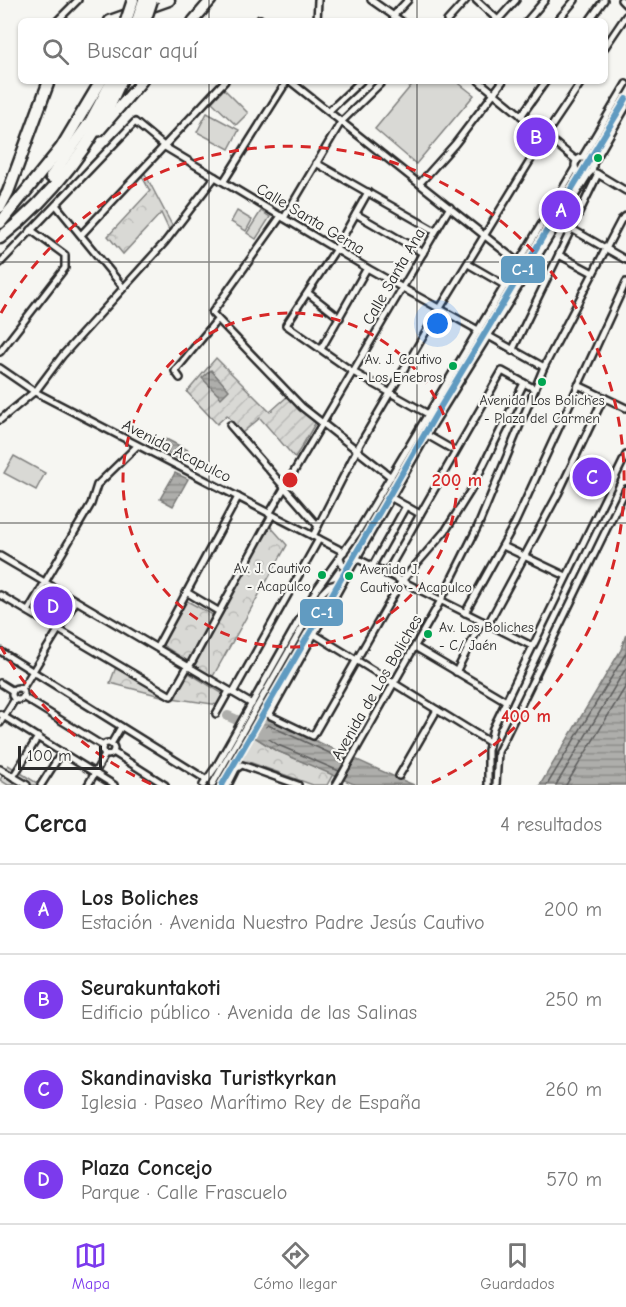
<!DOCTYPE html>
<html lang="es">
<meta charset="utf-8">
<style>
:root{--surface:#fff;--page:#f6f6f6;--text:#222;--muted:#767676;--line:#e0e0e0;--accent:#7c3aed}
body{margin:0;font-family:"Comic Neue",sans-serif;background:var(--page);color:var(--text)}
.scale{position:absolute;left:18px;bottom:15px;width:84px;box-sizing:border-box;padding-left:6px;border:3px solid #2b2b2b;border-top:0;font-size:16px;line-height:21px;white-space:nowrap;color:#2b2b2b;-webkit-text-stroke:4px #f6f6f2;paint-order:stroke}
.you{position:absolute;left:438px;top:324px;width:21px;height:21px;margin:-15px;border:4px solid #fff;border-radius:50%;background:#1a73e8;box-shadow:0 0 0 9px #1a73e833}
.badge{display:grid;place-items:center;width:39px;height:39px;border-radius:50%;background:var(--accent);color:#fff;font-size:20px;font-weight:700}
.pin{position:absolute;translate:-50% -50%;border:3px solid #fff;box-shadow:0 2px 6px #0006}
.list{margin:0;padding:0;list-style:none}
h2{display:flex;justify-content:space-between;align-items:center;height:78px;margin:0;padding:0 24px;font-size:26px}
h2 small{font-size:20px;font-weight:400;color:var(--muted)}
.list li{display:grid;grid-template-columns:39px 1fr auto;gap:18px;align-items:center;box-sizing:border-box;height:90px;padding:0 24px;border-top:2px solid var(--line)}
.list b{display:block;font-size:22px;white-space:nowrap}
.list p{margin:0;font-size:20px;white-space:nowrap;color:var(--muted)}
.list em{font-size:20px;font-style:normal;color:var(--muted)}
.icon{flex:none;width:33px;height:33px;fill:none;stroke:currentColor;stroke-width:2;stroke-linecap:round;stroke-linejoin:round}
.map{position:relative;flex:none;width:626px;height:785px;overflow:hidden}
.search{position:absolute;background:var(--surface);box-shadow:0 2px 4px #0004;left:18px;right:18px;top:18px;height:66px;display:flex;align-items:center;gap:15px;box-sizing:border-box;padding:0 21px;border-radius:9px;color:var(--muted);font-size:22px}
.sheet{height:438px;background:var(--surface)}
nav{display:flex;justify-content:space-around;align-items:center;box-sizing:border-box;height:84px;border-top:2px solid var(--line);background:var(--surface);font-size:16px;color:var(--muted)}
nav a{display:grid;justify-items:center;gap:3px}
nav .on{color:var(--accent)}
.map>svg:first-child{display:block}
.park{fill:url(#park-crowns);stroke:#828280;stroke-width:1.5}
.garden{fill:url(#garden-furrows);stroke:#828280;stroke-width:1.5}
.pitch{fill:#d9d9d5;stroke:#828280;stroke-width:1.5}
.water{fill:url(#water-rules);stroke:#7a7a78;stroke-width:1.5}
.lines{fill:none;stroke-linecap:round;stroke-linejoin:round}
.shore{stroke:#5f5f5e;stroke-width:1.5}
.river{stroke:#aeaeab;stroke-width:10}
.street-casing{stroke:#2b2b2b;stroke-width:10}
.primary-casing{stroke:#2b2b2b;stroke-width:14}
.highway-casing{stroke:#2b2b2b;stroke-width:15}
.street{stroke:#f6f6f2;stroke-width:5}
.primary{stroke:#f6f6f2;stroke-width:9}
.highway{stroke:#f6f6f2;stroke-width:10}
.highway-bridge-casing{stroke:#2b2b2b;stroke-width:15;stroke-linecap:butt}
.highway-bridge{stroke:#f6f6f2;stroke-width:10}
.rail-1-casing{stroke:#f6f6f2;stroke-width:10}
.rail-1{stroke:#619bc1;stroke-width:6}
.grid{fill:none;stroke:#2b2b2b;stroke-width:1.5;stroke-opacity:0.55}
.ring{fill:none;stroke:#d62828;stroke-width:3;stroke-dasharray:10 8}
.bus-dot{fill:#00a651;stroke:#f6f6f2;stroke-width:2}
.labels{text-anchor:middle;stroke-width:4.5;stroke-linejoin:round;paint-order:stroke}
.bus-label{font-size:14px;fill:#2b2b2b;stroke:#f6f6f2;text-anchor:end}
.street-label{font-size:16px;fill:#2b2b2b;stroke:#f6f6f2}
.centre{fill:#d62828;stroke:#f6f6f2;stroke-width:3}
.ring-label{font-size:18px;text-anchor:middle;font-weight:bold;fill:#d62828;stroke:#f6f6f2;stroke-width:4.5;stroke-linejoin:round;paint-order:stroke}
.line-badge{stroke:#f6f6f2;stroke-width:2}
.badge-label{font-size:16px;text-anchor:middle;font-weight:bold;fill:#fff}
</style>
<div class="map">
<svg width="626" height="785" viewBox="0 0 626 785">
<defs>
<pattern id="park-crowns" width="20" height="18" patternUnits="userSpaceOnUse" patternTransform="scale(1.5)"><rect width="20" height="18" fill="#d9d9d5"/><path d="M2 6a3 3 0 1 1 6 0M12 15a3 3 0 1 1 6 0" fill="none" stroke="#babab7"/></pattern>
<pattern id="garden-furrows" width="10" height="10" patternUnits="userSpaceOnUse" patternTransform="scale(1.5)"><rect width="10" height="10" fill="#d9d9d5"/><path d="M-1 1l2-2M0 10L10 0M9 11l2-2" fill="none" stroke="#babab7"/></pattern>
<pattern id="water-rules" width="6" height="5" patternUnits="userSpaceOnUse" patternTransform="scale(1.5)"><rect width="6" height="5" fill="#aeaeab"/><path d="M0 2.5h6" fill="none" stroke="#8e8e8b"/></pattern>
</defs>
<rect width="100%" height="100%" fill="#f6f6f2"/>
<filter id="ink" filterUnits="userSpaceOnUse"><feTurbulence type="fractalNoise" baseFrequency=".0167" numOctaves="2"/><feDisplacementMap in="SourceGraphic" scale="12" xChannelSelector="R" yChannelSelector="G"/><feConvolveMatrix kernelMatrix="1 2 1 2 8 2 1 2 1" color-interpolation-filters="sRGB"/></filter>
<g filter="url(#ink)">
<g class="park">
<path d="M143,170L174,229L172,232L169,230L161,213L123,254L108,236L150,191L140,173Z"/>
<path d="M270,526L287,545L212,678L193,667Z"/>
<path d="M49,589L71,601L58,622L36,610Z"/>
<path d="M187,601L213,615L189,662L162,645Z"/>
<path d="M116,667L172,697L189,673L225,695L219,705L165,697L110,683Z"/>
<path d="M253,736L275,750L333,774L327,785H313L249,762L239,761Z"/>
<path d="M8,765L40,785H8L0,780Z"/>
</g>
<path class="garden" d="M216,358L270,412L289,395L316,422L295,458L260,418L242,433L227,415L217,424L187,392Z"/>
<g class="pitch">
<path d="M415,81H456L474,95L416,164L375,129Z"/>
<path d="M224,89L248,113L236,125L212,102Z"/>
<path d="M207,113L239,130L229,149L197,132Z"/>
<path d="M237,211L252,220L246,231L231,222Z"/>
<path d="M261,211L270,217L256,239L247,233Z"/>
<path d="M14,456L45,473L36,490L4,473Z"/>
</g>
<g class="water">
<path d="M211,370L229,390L221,398L202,378Z"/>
<path d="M166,439L188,450L182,461L160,449Z"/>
<path d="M175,473L188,479L173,506L160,499Z"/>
<path d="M626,634V785H540L621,650Z"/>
<path d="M263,717C314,739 363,764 414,785H356L275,750L253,736Z"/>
</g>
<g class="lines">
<g class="shore">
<path d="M339,771L278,745L263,735L262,731L268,725L345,760"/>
<path d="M547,785L626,653"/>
<path d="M556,785L626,668"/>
<path d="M566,785L626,686"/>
</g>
<path class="river" d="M228,716L268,734"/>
<g class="street-casing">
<g id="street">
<path d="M371,0L401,21"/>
<path d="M476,0L499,21"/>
<path d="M621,0L626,5"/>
<path d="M393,16L408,0"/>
<path d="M57,21L78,0"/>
<path d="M260,21V19"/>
<path d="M317,21L318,0"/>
<path d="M447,21L466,0"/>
<path d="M497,21L516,0"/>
<path d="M527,21L545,0"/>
<path d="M557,21L575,0"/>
<path d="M589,21L604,0"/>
<path d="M605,47L626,16"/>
<path d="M290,81L519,263"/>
<path d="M479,81L577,161"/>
<path d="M329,111L361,81"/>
<path d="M521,116L546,81"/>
<circle cx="584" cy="166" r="9"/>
<path d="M582,158L626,84"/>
<path d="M316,163L435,231"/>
<path d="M593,164L626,107"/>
<path d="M596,173L626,191"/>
<path d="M224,181L287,81"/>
<path d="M420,183L455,144L503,81"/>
<path d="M368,192L336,249L286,325L353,372L428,414"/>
<path d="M56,205L123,287"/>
<path d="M356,214L423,253"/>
<path d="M281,216L212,313L302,407L391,477"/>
<path d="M284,218L341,122L383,81"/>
<path d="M570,228L626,260"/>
<path d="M81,235L225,81"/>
<path d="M559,255L593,273"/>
<path d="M0,263L135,122L165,147L367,268L544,367"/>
<path d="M468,264L506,286"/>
<path d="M308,293L340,318"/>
<path d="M321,349L367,268"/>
<path d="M512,351L598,174"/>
<path d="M0,352L65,268V255L31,230"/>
<path d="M0,368L35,392L344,552"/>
<path d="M180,378L175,371L217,320"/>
<path d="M578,385L626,408"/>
<path d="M35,392L62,356L165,242L215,177"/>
<path d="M0,420L34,392"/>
<path d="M230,425L318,526"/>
<path d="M427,435L455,451"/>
<path d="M390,497L420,514"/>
<path d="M269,514L450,207"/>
<path d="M313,536L360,444L437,313L549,130L582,81"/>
<path d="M503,546L566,576"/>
<path d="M0,556L252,704"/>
<path d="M340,558L343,566L351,567"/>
<path d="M356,558L532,646"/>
<path d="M372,567L406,506"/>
<path d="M386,574L502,371L535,389"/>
<path d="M343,582L269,715L313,736L401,582L446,530L471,490L524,383"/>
<path d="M188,593L218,611"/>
<path d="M0,595L171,696L188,666"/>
<path d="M28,611L91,504L97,485L137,446"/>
<path d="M465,613L515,523L626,282"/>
<path d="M488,624L558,494L604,397"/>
<path d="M314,634L489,742"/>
<path d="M157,647L238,497"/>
<path d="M415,647L506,701"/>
<path d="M0,651L207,780"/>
<path d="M189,667L272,515"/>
<path d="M456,672L482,621"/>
<path d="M0,683L13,691"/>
<circle cx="18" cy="694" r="6"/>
<path d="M22,689L76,601"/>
<path d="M233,693L319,539"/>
<path d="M23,697L103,746"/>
<path d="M0,714L114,785"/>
<path d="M216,714L229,691"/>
<path d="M0,723L15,699"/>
<circle cx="108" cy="749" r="6"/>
<path d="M111,744L121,727"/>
<path d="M113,752L165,785"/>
<path d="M0,769L27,785"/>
<path d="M399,776L437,710"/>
<path d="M13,777L38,737"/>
<path d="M41,785L62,752"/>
<path d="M88,785L105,755"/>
<path d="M203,785L217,765L316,590L357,533L575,168"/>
<path d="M212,785L322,593L329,586L343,582L431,428L588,175"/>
<path d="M228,785L236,769L242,765L298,785"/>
<path d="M336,785L440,602L478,526L544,367L621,220L626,216"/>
<path d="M488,785V750L493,728L626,455"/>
<path d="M496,785L498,752L626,489"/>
</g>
</g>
<g class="primary-casing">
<g id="primary">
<path d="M193,21L211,0"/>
<path d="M99,131L142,81"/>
</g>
</g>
<g class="highway-casing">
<g id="highway">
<path d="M110,21L169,0"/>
<path d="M51,177L90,122L112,81"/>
<path d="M0,207L8,192L49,81"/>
<path d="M0,223L61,148L101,81"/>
<path d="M0,238C52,197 95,141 121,81"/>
</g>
</g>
<use href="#street" class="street"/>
<use href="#primary" class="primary"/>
<use href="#highway" class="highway"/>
<g class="highway-bridge-casing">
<g id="highway-bridge">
<path d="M126,21L133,0"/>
<path d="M137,21L144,0"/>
<path d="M145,21L152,0"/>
</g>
</g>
<use href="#highway-bridge" class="highway-bridge"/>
<g class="rail-1-casing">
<path id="rail-1" d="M222,785L435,416L626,99"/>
</g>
<use href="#rail-1" class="rail-1"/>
</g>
</g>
<path class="grid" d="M209,0V21M417,0V21M209,81V785M417,81V785M0,262H626M0,523H626"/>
<g class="ring">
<circle cx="290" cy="480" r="167"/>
<path d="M151 784A334 334 0 0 1 1 647M1 313A334 334 0 1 1 429 784"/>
</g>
<g class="bus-dot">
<circle cx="598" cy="158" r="5"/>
<circle cx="453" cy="366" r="5"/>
<circle cx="542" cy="382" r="5"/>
<circle cx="322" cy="575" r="5"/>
<circle cx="349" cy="576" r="5"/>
<circle cx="428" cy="634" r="5"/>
</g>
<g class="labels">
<g class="bus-label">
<text x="442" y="364">Av. J. Cautivo<tspan x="442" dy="18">- Los Enebros</tspan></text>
<text x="542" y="405" text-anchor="middle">Avenida Los Boliches<tspan x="542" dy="18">- Plaza del Carmen</tspan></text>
<text x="311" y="573">Av. J. Cautivo<tspan x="311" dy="18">- Acapulco</tspan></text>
<text x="360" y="574" text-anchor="start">Avenida J.<tspan x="360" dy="18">Cautivo - Acapulco</tspan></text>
<text x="439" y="632" text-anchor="start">Av. Los Boliches<tspan x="439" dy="18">- C/ Jaén</tspan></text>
</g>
<g class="street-label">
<text transform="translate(311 218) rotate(31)" y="6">Calle Santa Gema</text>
<text transform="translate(393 276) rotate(-60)" y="6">Calle Santa Ana</text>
<text transform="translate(177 450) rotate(27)" y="6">Avenida Acapulco</text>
<text transform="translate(376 687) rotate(-60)" y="6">Avenida de Los Boliches</text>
</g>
</g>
<circle cx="290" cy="480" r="9" class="centre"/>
<g class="ring-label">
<text x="457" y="486">200 m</text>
<text x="526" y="722">400 m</text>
</g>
<g class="line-badge">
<rect x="500" y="255" width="46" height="29" rx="6" fill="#619bc1"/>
<rect x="299" y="598" width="45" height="29" rx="6" fill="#619bc1"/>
</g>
<g class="badge-label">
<text x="523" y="275">C-1</text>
<text x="322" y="618">C-1</text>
</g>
</svg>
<div class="scale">100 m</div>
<div class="you"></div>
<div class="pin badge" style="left:561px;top:210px">A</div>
<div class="pin badge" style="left:536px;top:137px">B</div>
<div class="pin badge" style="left:592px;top:477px">C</div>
<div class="pin badge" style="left:53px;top:606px">D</div>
<div class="search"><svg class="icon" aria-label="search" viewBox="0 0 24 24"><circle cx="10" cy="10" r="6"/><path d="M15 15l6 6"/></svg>Buscar aquí</div>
</div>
<section class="sheet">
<h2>Cerca<small>4 resultados</small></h2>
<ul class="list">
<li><span class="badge">A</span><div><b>Los Boliches</b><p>Estación · Avenida Nuestro Padre Jesús Cautivo</p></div><em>200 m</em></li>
<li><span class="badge">B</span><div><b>Seurakuntakoti</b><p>Edificio público · Avenida de las Salinas</p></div><em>250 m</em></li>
<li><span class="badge">C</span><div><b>Skandinaviska Turistkyrkan</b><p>Iglesia · Paseo Marítimo Rey de España</p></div><em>260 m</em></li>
<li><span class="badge">D</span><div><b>Plaza Concejo</b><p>Parque · Calle Frascuelo</p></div><em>570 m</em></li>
</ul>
</section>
<nav>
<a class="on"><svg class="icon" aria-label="map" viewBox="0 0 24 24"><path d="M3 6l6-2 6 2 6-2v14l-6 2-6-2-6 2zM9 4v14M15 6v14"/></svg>Mapa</a>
<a><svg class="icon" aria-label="directions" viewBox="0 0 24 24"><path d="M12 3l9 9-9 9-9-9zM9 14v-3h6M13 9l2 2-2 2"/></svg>Cómo llegar</a>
<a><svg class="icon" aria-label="saved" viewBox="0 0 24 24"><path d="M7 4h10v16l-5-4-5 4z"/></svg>Guardados</a>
</nav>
